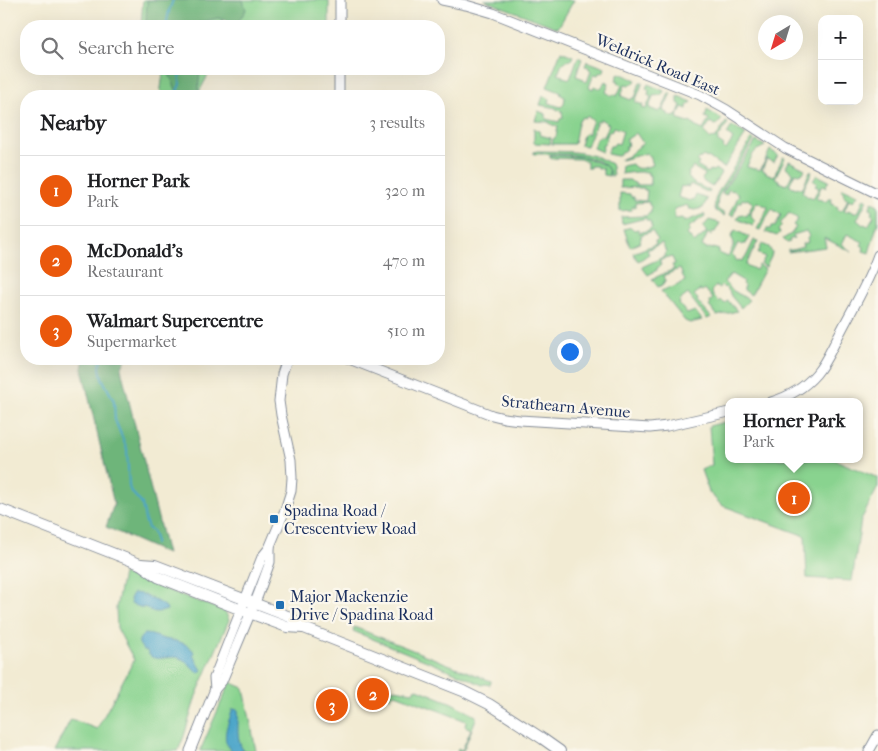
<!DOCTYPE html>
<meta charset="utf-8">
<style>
:root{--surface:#fff;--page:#f2f2f2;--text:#202124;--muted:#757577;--line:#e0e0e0;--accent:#ea580c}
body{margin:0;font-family:"IM FELL French Canon",serif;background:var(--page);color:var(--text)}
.controls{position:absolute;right:15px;top:15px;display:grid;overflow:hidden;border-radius:10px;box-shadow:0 5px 20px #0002}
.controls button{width:45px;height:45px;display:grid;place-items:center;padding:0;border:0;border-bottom:1px solid var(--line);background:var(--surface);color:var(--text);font:25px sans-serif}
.compass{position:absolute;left:758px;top:15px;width:45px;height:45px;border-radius:50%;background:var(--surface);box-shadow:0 5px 20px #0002;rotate:218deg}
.you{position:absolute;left:569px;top:351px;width:18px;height:18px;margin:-12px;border:4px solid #fff;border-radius:50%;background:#1a73e8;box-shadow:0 0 0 8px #1a73e833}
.badge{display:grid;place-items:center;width:32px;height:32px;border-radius:50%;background:var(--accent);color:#fff;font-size:16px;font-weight:700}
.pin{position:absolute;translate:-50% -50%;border:2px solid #fff;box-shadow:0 1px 5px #0006}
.popup{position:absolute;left:725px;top:398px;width:138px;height:65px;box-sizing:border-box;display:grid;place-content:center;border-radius:10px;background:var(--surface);filter:drop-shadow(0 1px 4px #0005);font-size:16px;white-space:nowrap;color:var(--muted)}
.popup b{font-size:19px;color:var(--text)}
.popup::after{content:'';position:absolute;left:50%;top:100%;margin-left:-10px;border:10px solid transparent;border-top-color:var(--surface)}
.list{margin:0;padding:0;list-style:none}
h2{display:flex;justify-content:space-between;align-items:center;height:65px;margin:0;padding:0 20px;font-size:21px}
h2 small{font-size:16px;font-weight:400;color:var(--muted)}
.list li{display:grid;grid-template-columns:32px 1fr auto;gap:15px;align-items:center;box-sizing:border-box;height:70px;padding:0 20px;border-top:1px solid var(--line)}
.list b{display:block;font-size:19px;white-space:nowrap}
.list p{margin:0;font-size:16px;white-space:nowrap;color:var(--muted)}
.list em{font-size:16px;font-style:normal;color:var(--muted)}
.icon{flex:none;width:28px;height:28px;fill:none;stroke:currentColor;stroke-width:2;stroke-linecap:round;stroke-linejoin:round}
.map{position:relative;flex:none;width:878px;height:751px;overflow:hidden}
.search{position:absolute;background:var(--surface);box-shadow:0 5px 20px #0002;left:20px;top:20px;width:425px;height:55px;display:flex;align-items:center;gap:12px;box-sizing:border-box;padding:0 18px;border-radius:20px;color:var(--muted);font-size:19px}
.panel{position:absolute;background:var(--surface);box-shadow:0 5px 20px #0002;left:20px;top:90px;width:425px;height:275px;border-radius:20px}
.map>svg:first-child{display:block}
.green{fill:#89d38f;stroke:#528176}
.forest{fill:#6eb57a;stroke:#44726c}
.water{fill:#4ca5c9;stroke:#346a94}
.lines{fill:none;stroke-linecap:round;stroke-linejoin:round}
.stream{stroke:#4ca5c9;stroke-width:2}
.tertiary-casing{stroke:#868d98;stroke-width:11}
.secondary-casing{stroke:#868d98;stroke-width:11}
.primary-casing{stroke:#868d98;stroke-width:12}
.tertiary{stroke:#fff;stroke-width:9}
.secondary{stroke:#fff;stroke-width:9}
.primary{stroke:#fff;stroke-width:10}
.poi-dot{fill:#1f6fb2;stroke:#fbf7ec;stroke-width:2}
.labels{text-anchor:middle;stroke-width:4.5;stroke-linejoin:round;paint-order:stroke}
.street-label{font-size:16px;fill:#1b2f5e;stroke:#fbf7ec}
.poi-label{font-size:16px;fill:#1b2f5e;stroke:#fbf7ec;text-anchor:start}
</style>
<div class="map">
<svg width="878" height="751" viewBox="0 0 878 751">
<rect width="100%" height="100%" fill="#fbf7ec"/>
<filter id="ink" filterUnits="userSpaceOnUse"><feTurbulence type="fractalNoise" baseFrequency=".02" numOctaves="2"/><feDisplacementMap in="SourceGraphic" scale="10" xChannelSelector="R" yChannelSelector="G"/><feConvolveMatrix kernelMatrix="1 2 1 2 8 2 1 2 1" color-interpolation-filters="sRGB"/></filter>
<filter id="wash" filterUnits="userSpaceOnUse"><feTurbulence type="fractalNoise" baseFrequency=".0096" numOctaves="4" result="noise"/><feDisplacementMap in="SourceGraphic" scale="20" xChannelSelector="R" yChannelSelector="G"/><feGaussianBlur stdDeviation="1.12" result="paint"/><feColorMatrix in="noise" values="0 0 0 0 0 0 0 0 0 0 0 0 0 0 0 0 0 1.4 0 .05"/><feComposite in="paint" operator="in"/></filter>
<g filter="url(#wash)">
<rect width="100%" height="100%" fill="#f2ebd3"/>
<g class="green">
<path d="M143,0H329V26H246L223,19L221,26H141Z"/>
<path d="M484,0H574L558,28Z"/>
<path d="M561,51L573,56L571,60C561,62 562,64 558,74L563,76V77L570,79L578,57L582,59L577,72V73L576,76L584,79L583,81L587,82L591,71L589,69V67L585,66L587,61L605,68L603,73L600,72L598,75L594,74L589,87L593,89L594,86L601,89L605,81L609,83L606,92L612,96L613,94L617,96L622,85L618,83L619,81L616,80L619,73L636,80L634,83L629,85L625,84L621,96L631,100L632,98H635L640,82H643L635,102L643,105L642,108L646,109L651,97L648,95L649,90L646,88L648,84L664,91C661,97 658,95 653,96L649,108L659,112L660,110H662L669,93H671L663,111L668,113V115L675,117L676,115H677L681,105L678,103V96L692,102L687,106V109L682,107L677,118L682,120V121L689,123L690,122L694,125V126L703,130L709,119L705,117L707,110L722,119L718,124L715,125L710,122L704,132L711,139L712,138L715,139L726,122L728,123L718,138L719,139L717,141L724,146L723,148L726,150L733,139L727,134L732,126L746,134L724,168L708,157L707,158L703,156L701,158H700L697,161L699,163L697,166L708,173L710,170L713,171L715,169L721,173L712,187L704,182L702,179L705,175V174L693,167L688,173L689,174L688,177L690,179V180L696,185H698L710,191L709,193L690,184L689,187L685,186L684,187L681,186L678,197L690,201L691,199L694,200L696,195L707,199L703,208L694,210L691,209H689L687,205L674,209L675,219L682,218L684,222L704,214L705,216L689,227L690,231L687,234L694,243L706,233V231L703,227L709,220L720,223L715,232H712L711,235L708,233L702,246L707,249L709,248L713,249V248L719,250V253L728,257L734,245H733L734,242L731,237L735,230L749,237L746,244H743L742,245L738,243L732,255L735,257V259L738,261L739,260L742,261L745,257H746L754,240L758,241L746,265L756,270L759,265L765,269L751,295L744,290V286L742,284L743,281L731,274L724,282L732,290L749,300L741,308L731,296L729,291L725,287L724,288L721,285L719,288L716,286L711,291L713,293L712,294L719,302L721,300L725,304L726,303L727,301L729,302L737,311L717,316L709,306L711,304L709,302L713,299L705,289L702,291L700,290L694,295L698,299L697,301L711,317L707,319L688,294L679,301L680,303L679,304L687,314L695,311L702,320L690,323L685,321L661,291L671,287L672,288L685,281L680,269L674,271L664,276L666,281L663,282L664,284L658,287L652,279L674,269L672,265L675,264L672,257L669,258L668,257L659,261L661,265L657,268V270L648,275L642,267L665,256L664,254L666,252L662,243L647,250L649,254C645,256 643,259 638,261L633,253L656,244L655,241L658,240L652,231L641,235V239L640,240L641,242L630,247L624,229L631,227L634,230L638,229L639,233L649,230V229L652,228L650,221H647L646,218L622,224L621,217L645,216L648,215V213H651V206L649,205V202L635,203V207H632L631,210L620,211V193L630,194L631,197H634V200L646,201L647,190H644V188H638V187L620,188V180H630L632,182L635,183V185H650V175H648V172H636L621,174L622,166L632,164C637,172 645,167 653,165L650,156H648L647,153L621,160V159L628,156L643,143L636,133L626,140L628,145L625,147L626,149L617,156L607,154L610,146H613L615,143L619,144L623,131L620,129L613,127L611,132L609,131L605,142L602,146L603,149L602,152L593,148L596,139L600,136L604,137L609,124L606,123V122L600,119L599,122L597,121L587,146L580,145L583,135L585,133L588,134L593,120L590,119L589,117L586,116L585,118L582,117L580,120H579C576,129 576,136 574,144H552L553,139L556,137L558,126L552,125V124L549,123V122L535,121L538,111L546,114V119L559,122L560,119L563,118L562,111L556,109V108L540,105L543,96L550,99L549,103L561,107L564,104L565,97L561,95L560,92L547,87Z"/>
<path d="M162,69H210L207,77L197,96H160L163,73Z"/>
<path d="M534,128L539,131L540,135L551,138L550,144L534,143Z"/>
<path d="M752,138L754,140L718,197L717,208L720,211L725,214L724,216L716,211C713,205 715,198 718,192Z"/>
<path d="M756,141L765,146L757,150L753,154L747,166V167L754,169L755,168L759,170L761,169L770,150L778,155L774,162L767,159L762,170L766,172V173L774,176L783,157L785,158L775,178L779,180V182L786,185L793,174L792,172L786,167L789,161L805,169L803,173L798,174L795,173L789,185L796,188L797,187L802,189L810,171L812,172L802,192L808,197L809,196L813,198L819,188L815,186L817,183L813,181L817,175L829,181L826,185L827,187L822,185L816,198L819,200L820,199L826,202L828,199H832L831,204L838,207L837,209L841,211L843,209L848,199L843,195L844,193L842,191L843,188L858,195L853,201L849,199L844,211L847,212L848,210L855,213L857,211H859L864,198L867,200L857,220L863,225L864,224L868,226L874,216L871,214L872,212L870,207L872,202L878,205V222L869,253L863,251L864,247L861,245L863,242L847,234L842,244L852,252L824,238L826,247L788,252V250H792L803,247L802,244L808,242L807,239L809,236L806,231L793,235L794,238L789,240L790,242L787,243L783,239L791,234L796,227L793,225L798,219L789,213L780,224L782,226L778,230L780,233L777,236L765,232L767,229H770L772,226L775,227L781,215L772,209L766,218L760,230L757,229L764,217V216L768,207L757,202C753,209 747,215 755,221L753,226L737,219L739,215L742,214L747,216L753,203L747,199L745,200L742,199L741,202H739L733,216L730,215L739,194L733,190L732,191L729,189L726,195L722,193Z"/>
<path d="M537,151C564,152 587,149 611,164L612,167L613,176H610C610,151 551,154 534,154V152Z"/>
<path d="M550,155L583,157L605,165L609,171V176L603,175V169L602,168H597V166H590V168H587V162L580,159L550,158Z"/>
<path d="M762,244L769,247L772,253L771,257L766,267L761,264L765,257L758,253Z"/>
<path d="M729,421V459H833L878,478V487L861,520L852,581L807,578L805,536L721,505L709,492L701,470L712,465L709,426Z"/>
<path d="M123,574L225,611L229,620L196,696L184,736L178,751H54L71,719L97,729L134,660L117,628L116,608Z"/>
<path d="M354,627L491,681V682L490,685L485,684L482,685L461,675L353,631Z"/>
<path d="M230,682L244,688L256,751H200Z"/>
<path d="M388,688L413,692L415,688L452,703L476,716V719L463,751H457L458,748L462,750L471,729L465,726L466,721L393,693L391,698L385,695Z"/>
</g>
<g class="forest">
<path d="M147,0H243L246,10L237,23L218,18L198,23V26H150L146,21Z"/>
<path d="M167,69H200L198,93L177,92Z"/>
<path d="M84,359H126L121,369L167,554L106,527L114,504L82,369Z"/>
</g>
<g class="water">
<path d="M133,593C144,593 156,601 166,607L167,610C159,613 151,613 145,607L143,608L131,604L130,599Z"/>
<path d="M144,634C152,634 157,637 164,639C175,641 188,642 194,652L193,655L202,670L199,673C193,669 186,660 180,658C169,654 152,665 147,651L144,650C137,643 137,641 144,634Z"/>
<path d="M233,709L238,710C239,723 235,741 244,751H231C220,738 228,724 233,709Z"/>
</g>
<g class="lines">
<g class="stream">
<path d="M166,26L169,11L173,0"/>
<path d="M175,96L180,84L179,69"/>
<path d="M101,359L100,368L102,378L114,401L115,420L127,449L129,486L130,490L142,504L145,520L148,528L153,532L155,539V544"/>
</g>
</g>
</g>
<g filter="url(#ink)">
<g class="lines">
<g class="tertiary-casing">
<g id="tertiary">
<path d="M442,0L466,5L493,13L700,95L727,110L785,148L878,194"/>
<path d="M340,26V0"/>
<path d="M339,96V69"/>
<path d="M349,359L492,415L504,418L520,420L650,428L667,426L729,412"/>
<path d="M771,402C788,397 804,388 816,374C827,361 833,345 841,331C854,306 869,281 878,255"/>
<path d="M215,689L214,678L262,557L270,547"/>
<path d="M190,751L215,689L222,681L258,595L270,562V546L285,510L291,491L292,478L291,460L281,415L279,401L282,374L287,359"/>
</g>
</g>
<g class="secondary-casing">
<path id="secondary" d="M869,751L878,735"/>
</g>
<g class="primary-casing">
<g id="primary">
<path d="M0,509L140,564L158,577L234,607L287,627L303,628"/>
<path d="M140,564L155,565L290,617L304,628L463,691L489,704L543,739L560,751"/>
</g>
</g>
<use href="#tertiary" class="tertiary"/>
<use href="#secondary" class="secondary"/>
<use href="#primary" class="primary"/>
</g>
</g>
<g class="poi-dot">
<rect x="269" y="514" width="10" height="10" rx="2.5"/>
<rect x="275" y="600" width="10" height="10" rx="2.5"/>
</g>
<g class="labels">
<g class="street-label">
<text transform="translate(658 64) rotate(23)" y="6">Weldrick Road East</text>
<text transform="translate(566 406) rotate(5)" y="6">Strathearn Avenue</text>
</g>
<g class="poi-label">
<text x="284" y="516">Spadina Road /<tspan x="284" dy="18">Crescentview Road</tspan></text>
<text x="290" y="602">Major Mackenzie<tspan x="290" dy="18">Drive / Spadina Road</tspan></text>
</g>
</g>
</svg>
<div class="controls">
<button>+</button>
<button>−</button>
</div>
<svg class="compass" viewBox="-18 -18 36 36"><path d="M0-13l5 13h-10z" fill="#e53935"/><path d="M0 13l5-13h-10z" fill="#757577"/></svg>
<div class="you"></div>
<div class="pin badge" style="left:794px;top:498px">1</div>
<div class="popup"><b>Horner Park</b>Park</div>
<div class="pin badge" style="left:373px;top:694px">2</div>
<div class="pin badge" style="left:332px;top:705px">3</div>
<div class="search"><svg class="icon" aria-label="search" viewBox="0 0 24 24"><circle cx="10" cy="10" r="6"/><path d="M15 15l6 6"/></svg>Search here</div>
<section class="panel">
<h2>Nearby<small>3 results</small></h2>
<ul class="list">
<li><span class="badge">1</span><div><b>Horner Park</b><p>Park</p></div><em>320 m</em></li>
<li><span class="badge">2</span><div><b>McDonald's</b><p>Restaurant</p></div><em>470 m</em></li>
<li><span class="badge">3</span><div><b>Walmart Supercentre</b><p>Supermarket</p></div><em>510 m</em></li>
</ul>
</section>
</div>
